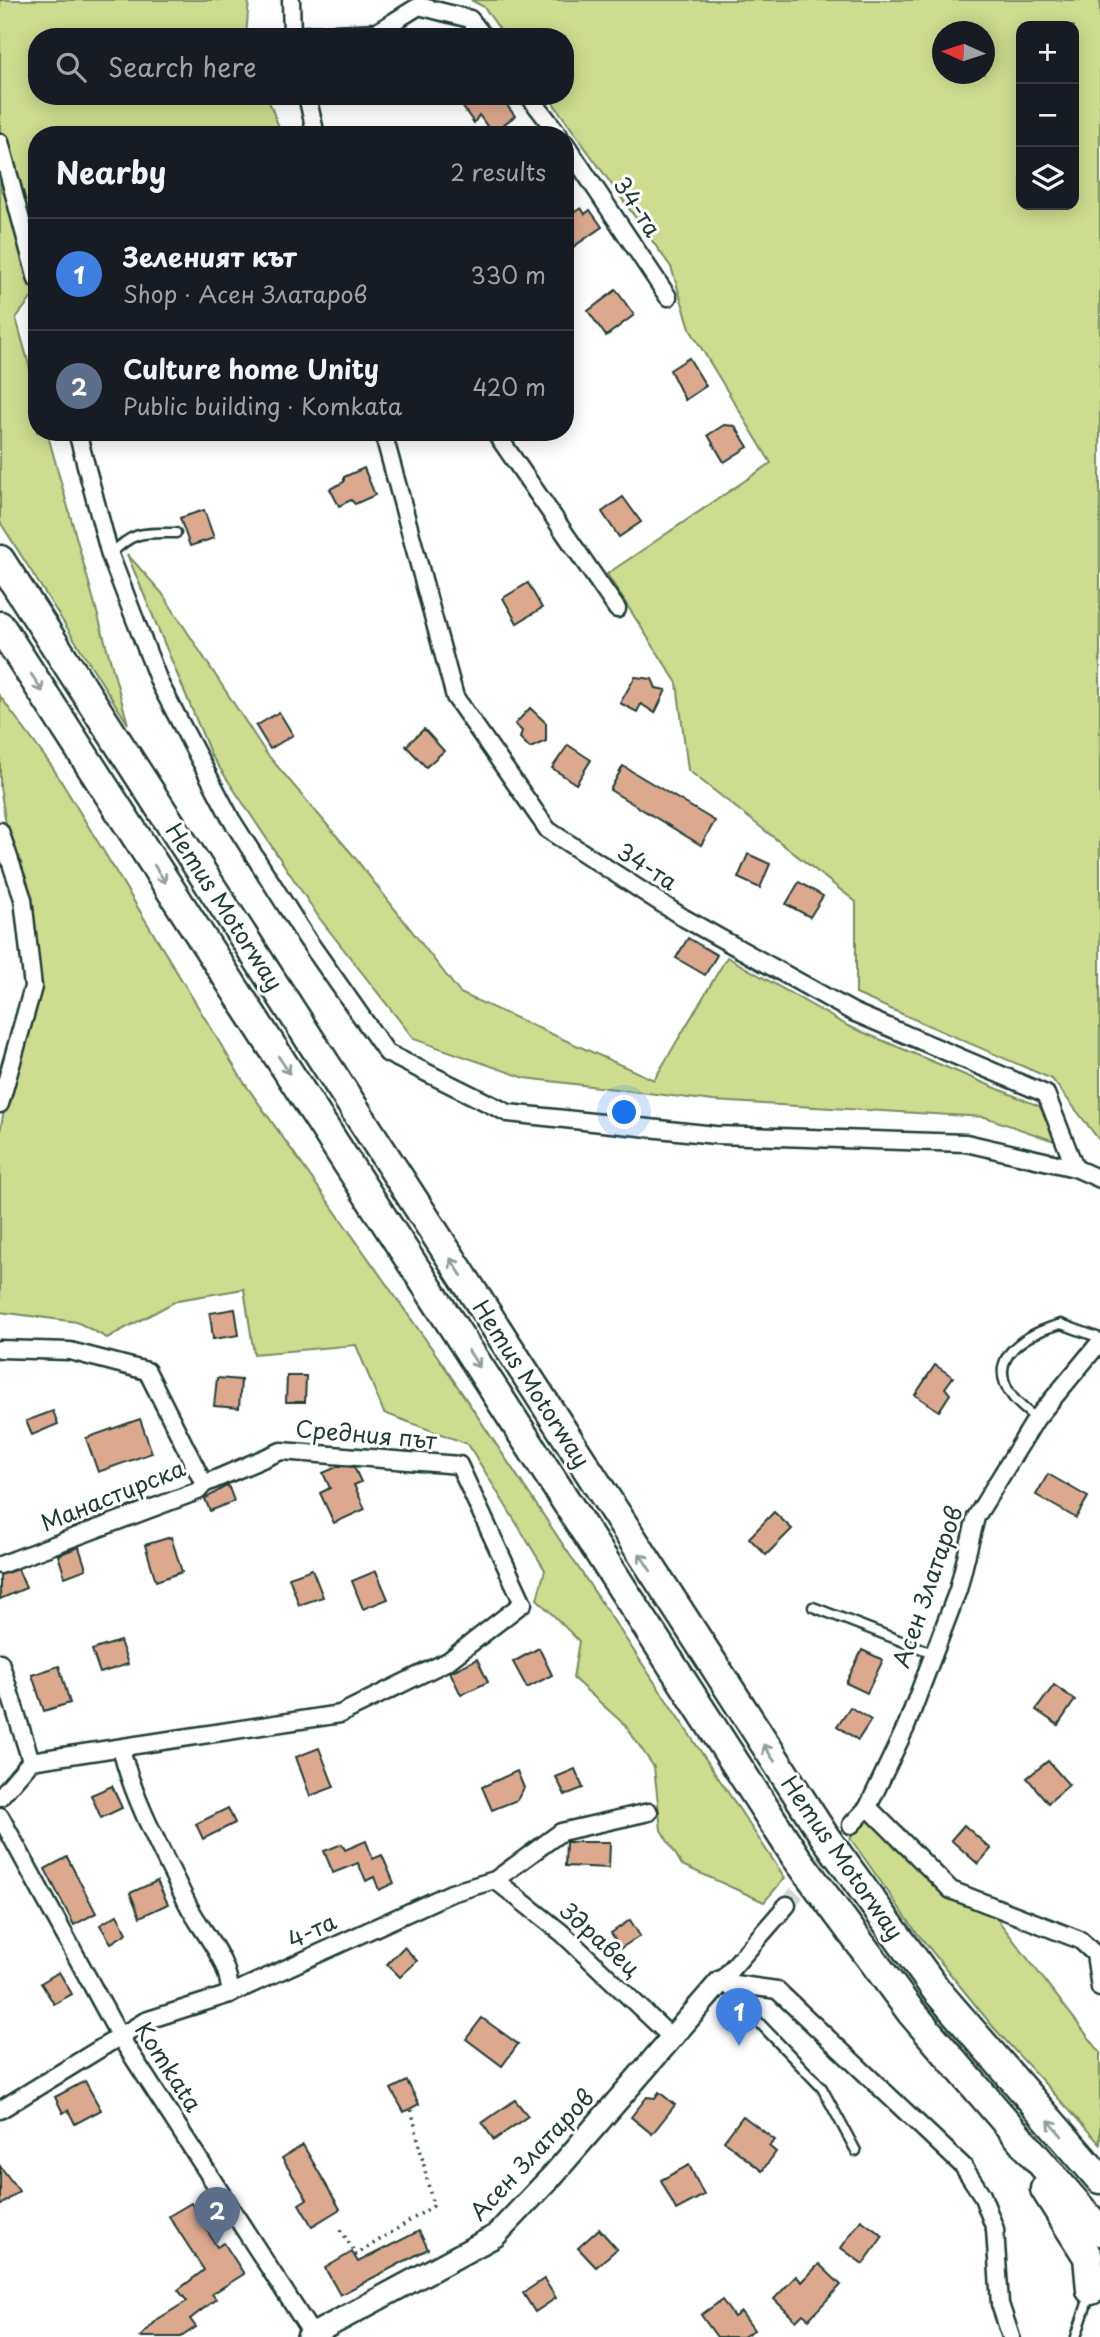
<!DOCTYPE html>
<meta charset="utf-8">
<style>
:root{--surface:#171b24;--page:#242831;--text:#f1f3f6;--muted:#9ea1a6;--line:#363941;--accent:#1a73e8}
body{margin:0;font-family:"Playpen Sans",sans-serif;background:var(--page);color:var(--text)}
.controls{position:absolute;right:21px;top:21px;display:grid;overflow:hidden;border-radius:14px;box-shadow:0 4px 18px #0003}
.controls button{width:63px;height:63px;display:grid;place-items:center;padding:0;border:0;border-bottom:2px solid var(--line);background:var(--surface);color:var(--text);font:35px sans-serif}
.compass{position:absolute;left:932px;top:21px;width:63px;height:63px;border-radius:50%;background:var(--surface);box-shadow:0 4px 18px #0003;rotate:273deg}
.you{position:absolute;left:625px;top:1113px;width:24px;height:24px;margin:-18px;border:5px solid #fff;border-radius:50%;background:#1a73e8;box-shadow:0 0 0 10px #1a73e833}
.badge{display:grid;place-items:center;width:46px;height:46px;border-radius:50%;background:var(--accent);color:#fff;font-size:23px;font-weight:700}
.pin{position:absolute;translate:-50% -58px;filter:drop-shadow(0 2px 4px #0008)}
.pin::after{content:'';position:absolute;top:37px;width:24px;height:21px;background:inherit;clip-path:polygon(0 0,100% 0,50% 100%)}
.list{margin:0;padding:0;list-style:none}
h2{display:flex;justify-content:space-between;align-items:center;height:91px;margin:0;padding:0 28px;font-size:30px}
h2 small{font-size:23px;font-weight:400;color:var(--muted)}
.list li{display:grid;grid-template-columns:46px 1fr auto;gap:21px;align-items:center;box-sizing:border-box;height:112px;padding:0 28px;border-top:2px solid var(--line)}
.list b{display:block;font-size:26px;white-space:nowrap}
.list p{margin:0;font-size:23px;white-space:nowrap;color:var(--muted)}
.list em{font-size:23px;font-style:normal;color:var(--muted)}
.icon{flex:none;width:38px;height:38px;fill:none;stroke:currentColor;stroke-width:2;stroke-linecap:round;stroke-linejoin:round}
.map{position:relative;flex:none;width:1100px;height:2337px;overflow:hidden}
.search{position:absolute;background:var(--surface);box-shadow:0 4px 18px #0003;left:28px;top:28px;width:546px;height:77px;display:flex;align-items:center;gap:18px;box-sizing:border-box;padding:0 24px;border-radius:28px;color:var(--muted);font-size:26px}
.panel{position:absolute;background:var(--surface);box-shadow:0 4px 18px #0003;left:28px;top:126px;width:546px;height:315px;border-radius:28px}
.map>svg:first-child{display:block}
.green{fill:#cedc8f;stroke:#768c62;stroke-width:2;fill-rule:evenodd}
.building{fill:#dca98f;stroke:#1f3d34;stroke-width:2}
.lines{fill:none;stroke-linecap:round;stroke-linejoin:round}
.street-tunnel{stroke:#d2d8d6;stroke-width:16;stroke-dasharray:16 8;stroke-linecap:butt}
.lane-casing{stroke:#1f3d34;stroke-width:13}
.street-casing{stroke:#1f3d34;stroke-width:21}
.secondary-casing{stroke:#1f3d34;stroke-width:26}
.highway-casing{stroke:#1f3d34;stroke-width:33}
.path{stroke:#1f3d34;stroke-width:3.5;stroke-dasharray:2 5;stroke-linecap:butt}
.lane{stroke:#fff;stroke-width:8}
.street{stroke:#fff;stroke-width:16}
.secondary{stroke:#fff;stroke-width:21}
.highway{stroke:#fff;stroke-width:28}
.oneway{stroke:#8f9e9a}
.labels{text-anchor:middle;stroke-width:6;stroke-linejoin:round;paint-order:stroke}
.street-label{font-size:23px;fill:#1f3d34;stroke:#fff}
</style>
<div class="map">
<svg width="1100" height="2337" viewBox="0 0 1100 2337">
<rect width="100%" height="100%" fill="#fff"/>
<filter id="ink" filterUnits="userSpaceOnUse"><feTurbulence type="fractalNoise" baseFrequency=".0143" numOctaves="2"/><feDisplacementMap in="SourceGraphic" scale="14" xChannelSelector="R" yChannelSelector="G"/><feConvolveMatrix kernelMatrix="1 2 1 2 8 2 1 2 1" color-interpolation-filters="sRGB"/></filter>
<g filter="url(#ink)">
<g class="green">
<path d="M0,0H249L246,37H37V96H267L282,135H37V291L16,318L37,394V432H47L128,724L0,522Z"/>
<path d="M471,0H1100V1141L1052,1079L856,994V902L688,770L677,683L607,574L771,463L691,331L671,267L548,96H565V37H505L484,7ZM1021,26H1074V205H1021ZM942,32H984V74H942Z"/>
<path d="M127,554L162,593L266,753L352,854L460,993L654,1080L727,957L848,1026L1039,1106L1063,1144L985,1117L713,1101L525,1078L414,1039L320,919L211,755Z"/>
<path d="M0,696L53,768L243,1081L438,1357L785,1878L764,1902L682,1865L661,1830L654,1767L625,1725L573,1678L579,1641L537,1599L545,1570L468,1444L384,1413L356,1345L254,1354L244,1289L178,1300L107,1338L77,1322L0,1312V1132L29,969L0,787Z"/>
<path d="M867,1813L922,1871L987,1906L1100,2052V2144L994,2028L917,1933L850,1838Z"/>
</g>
<g class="building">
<path d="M455,96H500L515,116L492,133L479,115L474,123Z"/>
<path d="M581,208L585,214L590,210L602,227L573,247L565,236V218Z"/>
<path d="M616,290L634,315L606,336L588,311Z"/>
<path d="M689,358L706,386L685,400L670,370Z"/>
<path d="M724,425L735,426L748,447L724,462L708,435Z"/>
<path d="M364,468L375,495L355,504L351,500L339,506L330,489L344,482V477Z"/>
<path d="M623,497L641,522L619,537L602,512Z"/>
<path d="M204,510L214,538L190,546L180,518Z"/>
<path d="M528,583L542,608L517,623L503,598Z"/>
<path d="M635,677L652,679L656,688L666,690L655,713L641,704L637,712L620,703Z"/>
<path d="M530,708L546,723V741L530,748L520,738L522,731L515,724Z"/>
<path d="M279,712L293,735L270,749L256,726Z"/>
<path d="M424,729L444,751L426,767L406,746Z"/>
<path d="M568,745L591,760L576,784L552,768Z"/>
<path d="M623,766L715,821L701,845L610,790Z"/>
<path d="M748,854L770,864L760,888L738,878Z"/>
<path d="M799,882L823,896L810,917L786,904Z"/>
<path d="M688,938L717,955L705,975L676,958Z"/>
<path d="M235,1309L239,1335L213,1339L210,1313Z"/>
<path d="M935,1365L953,1377L945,1388L950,1394L939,1411L915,1395Z"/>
<path d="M287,1376H306L305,1402H286Z"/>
<path d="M217,1378L241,1380L239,1408L214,1406Z"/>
<path d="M53,1411L58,1424L32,1435L26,1421Z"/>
<path d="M140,1419L152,1453L98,1472L86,1438Z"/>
<path d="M339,1466L354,1467L361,1482L354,1485L365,1509L334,1523L320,1493L330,1488L323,1473Z"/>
<path d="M1048,1474L1088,1497L1076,1518L1036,1495Z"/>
<path d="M228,1485L234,1501L210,1511L205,1499Z"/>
<path d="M774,1512L792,1529L766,1555L749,1538Z"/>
<path d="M171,1537L182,1572L156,1581L145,1545Z"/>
<path d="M79,1547L86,1569L65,1577L58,1555Z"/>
<path d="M18,1569L26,1588L0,1599V1575Z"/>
<path d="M312,1569L323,1597L299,1605L289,1577Z"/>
<path d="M376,1571L388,1599L363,1609L352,1581Z"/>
<path d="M120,1641L128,1664L100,1673L92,1650Z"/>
<path d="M539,1648L552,1675L527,1688L513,1662Z"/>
<path d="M862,1650L883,1660L867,1693L846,1683Z"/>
<path d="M477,1659L488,1682L461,1695L450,1672Z"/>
<path d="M59,1666L70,1703L44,1711L32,1675Z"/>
<path d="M1054,1685L1075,1700L1058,1725L1036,1710Z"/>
<path d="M850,1707L871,1720L858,1740L837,1726Z"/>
<path d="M319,1748L334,1787L310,1796L296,1757Z"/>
<path d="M1048,1761L1069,1785L1048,1803L1027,1778Z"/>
<path d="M575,1769L583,1788L565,1795L556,1777Z"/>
<path d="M517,1771L524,1788L517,1800L492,1810L482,1787Z"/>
<path d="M112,1786L122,1808L101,1818L91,1795Z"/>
<path d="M228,1808L235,1823L203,1839L196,1824Z"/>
<path d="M964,1825L991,1849L978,1864L951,1840Z"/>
<path d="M366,1841L373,1859L382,1855L394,1883L379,1890L374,1877L366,1881L358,1863L333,1873L324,1851L342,1844L345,1850Z"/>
<path d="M566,1842H610L609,1868L565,1866Z"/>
<path d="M67,1857L96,1913L74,1925L45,1869Z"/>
<path d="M157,1881L168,1904L140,1917L130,1893Z"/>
<path d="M117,1915L127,1933L111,1943L100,1925Z"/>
<path d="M630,1920L640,1936L621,1948L611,1933Z"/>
<path d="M404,1947L417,1961L400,1977L387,1964Z"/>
<path d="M59,1972L72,1994L54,2004L41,1983Z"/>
<path d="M482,2018L518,2044L502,2066L466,2039Z"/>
<path d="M85,2081L101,2110L75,2124L68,2110L63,2113L55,2097Z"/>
<path d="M407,2081L419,2104L404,2112L391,2089Z"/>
<path d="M659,2092L675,2105L652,2134L631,2117L647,2097L655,2098Z"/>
<path d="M515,2100L528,2116L494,2140L482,2123Z"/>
<path d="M743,2116L775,2140L769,2146L776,2152L762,2171L724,2141Z"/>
<path d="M303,2145L340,2209L312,2226L299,2204L307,2199L282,2158Z"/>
<path d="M689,2165L704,2195L676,2210L661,2180Z"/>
<path d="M0,2166L19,2191L0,2206Z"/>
<path d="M191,2203L217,2247L224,2243L244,2274L212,2294L216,2299L190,2319L196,2327L181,2337H140L158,2319L187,2301L178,2290L204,2270L169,2216Z"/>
<path d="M861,2220L883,2236L863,2264L841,2248Z"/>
<path d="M599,2229L617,2249L596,2267L578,2248Z"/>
<path d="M419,2231L428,2249L340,2295L325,2268L352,2252L358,2262Z"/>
<path d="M819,2264L841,2285L809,2319L803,2314L796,2321L774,2299L796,2276L802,2282Z"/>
<path d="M544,2279L556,2298L535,2312L523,2293Z"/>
<path d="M722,2300L734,2317L741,2312L754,2330L743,2337H717L701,2315Z"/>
</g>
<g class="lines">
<path class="street-tunnel" d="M787,1905L851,1825"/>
<g class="lane-casing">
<g id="lane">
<path d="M110,555C134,530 144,533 176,533"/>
<path d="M1036,1419C1029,1412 1018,1405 1012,1396C983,1356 1029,1333 1061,1324L1100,1338"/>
<path d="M813,1607L935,1654"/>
<path d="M722,1984L822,2088L856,2151"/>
<path d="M1076,2337L1090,2294"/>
</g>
</g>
<g class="street-casing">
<g id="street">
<path d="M291,0L292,37"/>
<path d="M292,36L377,32L419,6L470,19L484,37"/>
<path d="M307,96L316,135"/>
<path d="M529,96L559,135"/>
<path d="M0,142L37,280"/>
<path d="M565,143L668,297"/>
<path d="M77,432L110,555L160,684L231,819L307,939L387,1053L508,1113L715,1135L966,1143L1075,1168L1100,1179"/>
<path d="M383,432L455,697L548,830L684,918L853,1012L1046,1094L1075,1168"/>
<path d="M495,432L617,609"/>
<path d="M0,831L23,899L33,987L0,1104"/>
<path d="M0,1349L70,1351L147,1371L204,1484L281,1451L459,1465L523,1603L448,1661L340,1714L31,1761L0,1797"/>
<path d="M0,1565L198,1491L204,1484"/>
<path d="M0,1662L31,1761"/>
<path d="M121,1748C134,1802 163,1853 187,1903C202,1933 230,1959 230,1994"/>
<path d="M868,1807L951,1890L1080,1940L1095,1954L1100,1988"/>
<path d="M0,1816L120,2037L314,2337"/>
<path d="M851,1825L868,1807L906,1727L958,1590L976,1517L1036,1419L1100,1342"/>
<path d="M495,1880L562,1933L672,2038"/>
<path d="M720,1982L777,1990L963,2166L982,2195L995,2229L1000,2304L1011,2337"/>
<path d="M720,1982L787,1905"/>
<path d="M0,2110L145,2021L230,1994L451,1893L495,1880L561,1832L649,1812"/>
</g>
</g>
<g class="secondary-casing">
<path id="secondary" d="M308,2337L495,2236L553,2175L720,1982"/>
</g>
<g class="highway-casing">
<g id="highway">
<path d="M0,560L825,1837L937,1991L1100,2179"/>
<path d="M0,626L796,1857L911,2012L1100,2231"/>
<path d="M1045,2189L1088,2257L1091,2290"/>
</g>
</g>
<path class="path" d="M341,2230L356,2255L433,2206L411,2108"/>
<use href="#lane" class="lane"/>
<use href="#street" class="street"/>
<use href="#secondary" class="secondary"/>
<use href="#highway" class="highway"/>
</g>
<defs><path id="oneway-shaft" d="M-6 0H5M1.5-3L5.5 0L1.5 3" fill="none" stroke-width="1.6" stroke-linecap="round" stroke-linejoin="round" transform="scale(1.75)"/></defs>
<g class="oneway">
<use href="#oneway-shaft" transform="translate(37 683) rotate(57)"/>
<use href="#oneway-shaft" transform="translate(160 874) rotate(57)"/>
<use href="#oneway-shaft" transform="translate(284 1065) rotate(57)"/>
<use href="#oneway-shaft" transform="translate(456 1267) rotate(-123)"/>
<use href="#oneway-shaft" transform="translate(474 1359) rotate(57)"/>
<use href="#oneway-shaft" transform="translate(645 1562) rotate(-123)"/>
<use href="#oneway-shaft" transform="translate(769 1753) rotate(-124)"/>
<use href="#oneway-shaft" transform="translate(1055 2128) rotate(-131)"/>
</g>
</g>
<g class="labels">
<g class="street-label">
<text transform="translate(637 207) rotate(57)" y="8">34-та</text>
<text transform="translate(647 867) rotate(33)" y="8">34-та</text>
<text transform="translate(224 907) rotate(57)" y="8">Hemus Motorway</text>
<text transform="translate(531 1384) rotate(57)" y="8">Hemus Motorway</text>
<text transform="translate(366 1435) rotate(5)" y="8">Средния път</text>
<text transform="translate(113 1496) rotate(-22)" y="8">Манастирска</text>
<text transform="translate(928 1587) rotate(-71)" y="8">Асен Златаров</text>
<text transform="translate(842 1858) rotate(55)" y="8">Hemus Motorway</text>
<text transform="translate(312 1931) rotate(-25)" y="8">4-та</text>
<text transform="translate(600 1940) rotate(42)" y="8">Здравец</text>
<text transform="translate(168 2067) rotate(57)" y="8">Komkata</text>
<text transform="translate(532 2155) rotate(-47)" y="8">Асен Златаров</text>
</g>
</g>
</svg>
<div class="controls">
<button>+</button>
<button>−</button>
<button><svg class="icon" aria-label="layers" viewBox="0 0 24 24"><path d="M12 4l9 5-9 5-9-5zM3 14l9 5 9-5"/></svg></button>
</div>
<svg class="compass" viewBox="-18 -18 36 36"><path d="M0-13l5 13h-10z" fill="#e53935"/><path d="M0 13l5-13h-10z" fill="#9ea1a6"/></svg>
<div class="you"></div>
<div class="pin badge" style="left:739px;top:2046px;background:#3f7fe0">1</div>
<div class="pin badge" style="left:217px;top:2245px;background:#5c6f8a">2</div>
<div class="search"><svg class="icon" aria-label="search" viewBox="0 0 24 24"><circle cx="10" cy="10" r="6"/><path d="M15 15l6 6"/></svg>Search here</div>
<section class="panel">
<h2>Nearby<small>2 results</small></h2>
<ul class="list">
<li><span class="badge" style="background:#3f7fe0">1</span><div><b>Зеленият кът</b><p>Shop · Асен Златаров</p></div><em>330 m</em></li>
<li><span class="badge" style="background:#5c6f8a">2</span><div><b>Culture home Unity</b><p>Public building · Komkata</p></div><em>420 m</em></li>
</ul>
</section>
</div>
